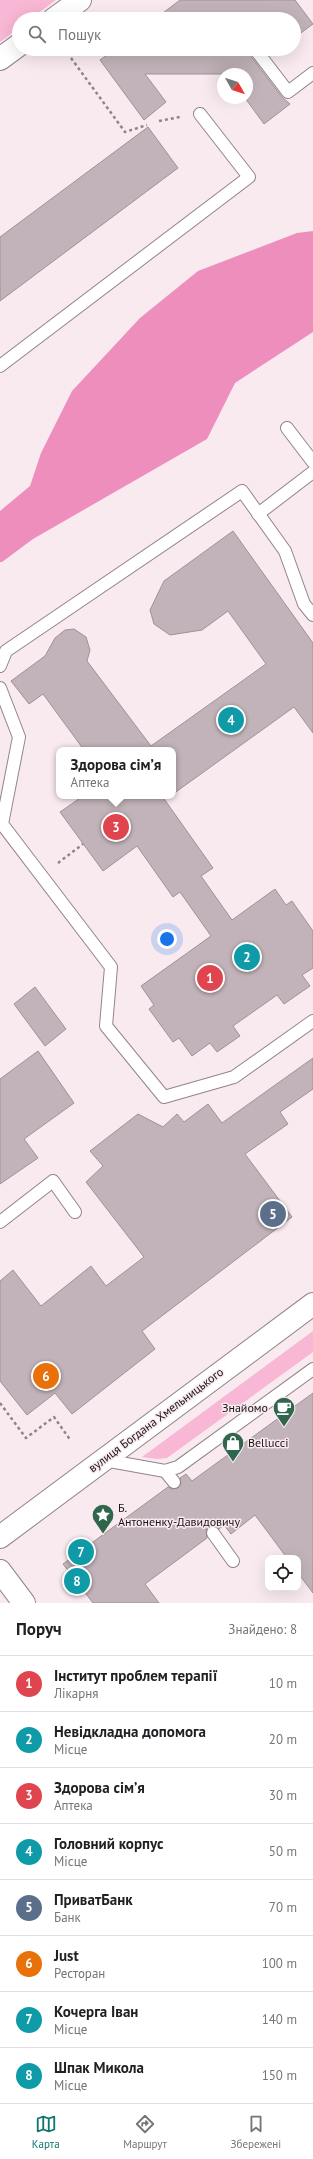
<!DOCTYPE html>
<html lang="uk">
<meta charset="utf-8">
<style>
:root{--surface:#fff;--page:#f6f6f6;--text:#202124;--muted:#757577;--line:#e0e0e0;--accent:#0f766e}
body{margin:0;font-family:"PT Sans",sans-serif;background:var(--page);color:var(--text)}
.controls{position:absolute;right:12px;bottom:12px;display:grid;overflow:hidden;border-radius:8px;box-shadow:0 4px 16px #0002}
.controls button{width:36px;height:36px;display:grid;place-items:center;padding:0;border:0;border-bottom:1px solid var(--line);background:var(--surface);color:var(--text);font:20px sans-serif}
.compass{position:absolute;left:217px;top:68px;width:36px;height:36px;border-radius:50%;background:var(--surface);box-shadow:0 4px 16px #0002;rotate:129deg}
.you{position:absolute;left:167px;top:939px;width:14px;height:14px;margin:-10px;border:3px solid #fff;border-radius:50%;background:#1a73e8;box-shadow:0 0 0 6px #1a73e833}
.badge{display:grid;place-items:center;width:26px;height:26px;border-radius:50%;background:var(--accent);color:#fff;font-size:13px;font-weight:700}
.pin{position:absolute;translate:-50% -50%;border:2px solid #fff;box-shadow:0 1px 4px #0006}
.popup{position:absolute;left:56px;top:747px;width:120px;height:52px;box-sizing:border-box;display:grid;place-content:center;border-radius:8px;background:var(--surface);filter:drop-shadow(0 1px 3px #0005);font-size:13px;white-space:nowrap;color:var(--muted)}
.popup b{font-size:15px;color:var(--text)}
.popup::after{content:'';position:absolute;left:50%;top:100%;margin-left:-8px;border:8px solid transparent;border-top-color:var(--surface)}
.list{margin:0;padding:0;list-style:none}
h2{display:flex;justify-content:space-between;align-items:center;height:52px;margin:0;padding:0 16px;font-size:17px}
h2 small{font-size:13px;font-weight:400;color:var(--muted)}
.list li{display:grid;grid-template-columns:26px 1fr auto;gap:12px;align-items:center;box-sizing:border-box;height:56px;padding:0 16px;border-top:1px solid var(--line)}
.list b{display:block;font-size:15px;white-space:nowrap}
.list p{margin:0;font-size:13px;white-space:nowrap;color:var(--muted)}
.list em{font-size:13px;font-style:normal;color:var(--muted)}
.icon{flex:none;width:22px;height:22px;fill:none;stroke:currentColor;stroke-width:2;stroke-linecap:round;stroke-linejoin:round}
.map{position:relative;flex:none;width:313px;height:1603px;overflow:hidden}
.search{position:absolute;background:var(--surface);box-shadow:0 4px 16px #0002;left:12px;right:12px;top:12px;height:44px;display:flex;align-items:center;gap:10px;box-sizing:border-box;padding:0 14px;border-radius:22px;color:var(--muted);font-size:15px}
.sheet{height:500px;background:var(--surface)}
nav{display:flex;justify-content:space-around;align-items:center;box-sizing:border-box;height:56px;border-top:1px solid var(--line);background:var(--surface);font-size:11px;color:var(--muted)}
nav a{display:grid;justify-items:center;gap:2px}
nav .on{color:var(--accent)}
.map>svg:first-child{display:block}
.green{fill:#f7b7d5}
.forest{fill:#ed8ebd}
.building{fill:#c1b3b9;stroke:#9f9297}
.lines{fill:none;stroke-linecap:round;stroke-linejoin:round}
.service-casing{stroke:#92848a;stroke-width:14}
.minor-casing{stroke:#92848a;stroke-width:24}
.tertiary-casing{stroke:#92848a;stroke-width:24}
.primary-casing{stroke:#92848a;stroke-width:24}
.path{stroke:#8f8589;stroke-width:2.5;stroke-dasharray:3 3;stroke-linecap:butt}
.service{stroke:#fff;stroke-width:12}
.minor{stroke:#fff;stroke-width:22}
.tertiary{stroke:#fff;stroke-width:22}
.primary{stroke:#fff;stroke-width:22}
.labels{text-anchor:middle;stroke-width:3;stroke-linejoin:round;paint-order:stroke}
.poi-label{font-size:12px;fill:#1a1518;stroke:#f9eaf0;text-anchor:start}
.street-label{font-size:12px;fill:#1a1518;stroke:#f9eaf0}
</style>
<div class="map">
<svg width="313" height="1603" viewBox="0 0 313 1603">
<rect width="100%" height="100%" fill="#f9eaf0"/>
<g class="green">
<path d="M0,0H56L30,19H19V28L0,42Z"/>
<path d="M313,1331V1352L167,1458L157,1459L142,1457Z"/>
</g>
<path class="forest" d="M313,231V332L235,383L207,439L33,539L2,562H0V511L30,486L41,453L72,391L140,318L198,271L297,233Z"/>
<g class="building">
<path d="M180,0H295L313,24L294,38V19H155Z"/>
<path d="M115,49H248L249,54L282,97L290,104L264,124L245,98H247V74H145L166,102L144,120L100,60Z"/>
<path d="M264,49H280L270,56Z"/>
<path d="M148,127L178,168L0,301V237Z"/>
<path d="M233,531L313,643V733L294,707L173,794V750H84L43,694L29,704L11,681L45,656L55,638L65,630L74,629L86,637L90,650L87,661L151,746L266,664L228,611L202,630L170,635L154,624L150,610L164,581Z"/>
<path d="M83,796H162L213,868L201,876L232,920L275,889L286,905L292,901L313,931V968L302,975L310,986L284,1004L277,995L233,1026L240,1036L217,1052L210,1043L192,1056L179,1038L173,1042L149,1009L154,1005L141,986L211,936L180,892L173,897L137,846L103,871L60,812Z"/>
<path d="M35,987L66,1029L45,1046L14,1004Z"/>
<path d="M38,1051L74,1103L24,1139L38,1158L0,1184V1079Z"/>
<path d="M313,1058V1089L280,1112L288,1124L245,1154L292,1217L142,1331L155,1349L72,1414L55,1393L27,1415L0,1381V1281L13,1270L41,1306L91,1266L106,1286L144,1257L86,1182L103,1166L90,1151L138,1114L163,1127L177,1114L184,1122L208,1104L222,1123Z"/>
<path d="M313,1393V1593L298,1573V1558H287L255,1515L231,1534L224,1525L219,1529L216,1526L209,1527L206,1530L207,1538L145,1584L159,1603H93L63,1564L168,1487L172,1489L178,1488L181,1484L180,1478L186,1474L192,1481Z"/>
</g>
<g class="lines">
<g class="service-casing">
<g id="service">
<path d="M255,49L288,92L313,73"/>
<path d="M0,366L249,177L200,114"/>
<path d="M287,428L313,462"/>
<path d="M258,514L313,472"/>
<path d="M0,666L6,651L242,491L285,551L304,604L313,615"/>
<path d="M0,688L19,737L2,824L111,967L106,1026L164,1097L234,1077L313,1021"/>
<path d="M0,1222L53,1181L75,1212"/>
<path d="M104,1460L165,1471L178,1467L313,1369"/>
<path d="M165,1471L174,1482"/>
<path d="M213,1533L233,1561"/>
</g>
</g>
<g class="minor-casing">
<path id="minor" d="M0,1571L24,1603"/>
</g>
<g class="tertiary-casing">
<path id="tertiary" d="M0,1537L313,1304"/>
</g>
<g class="primary-casing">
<g id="primary">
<path d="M54,19L80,0"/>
<path d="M0,59L19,45"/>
</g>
</g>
<g class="path">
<path d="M71,58L125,132L147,125"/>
<path d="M159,121L180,117"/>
<path d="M58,863L83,844"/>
<path d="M0,1403L26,1438L54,1417L71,1441"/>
</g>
<use href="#service" class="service"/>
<use href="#minor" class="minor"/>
<use href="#tertiary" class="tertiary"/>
<use href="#primary" class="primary"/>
</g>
<defs>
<g id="cafe-pin" transform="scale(1.15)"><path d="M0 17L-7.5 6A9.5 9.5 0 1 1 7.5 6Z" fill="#30664c" stroke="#f9eaf0"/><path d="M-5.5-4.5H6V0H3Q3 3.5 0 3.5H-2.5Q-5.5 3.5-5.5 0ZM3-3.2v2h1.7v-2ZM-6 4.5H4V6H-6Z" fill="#fff"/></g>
<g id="shop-pin" transform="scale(1.15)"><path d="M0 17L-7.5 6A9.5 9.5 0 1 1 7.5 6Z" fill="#30664c" stroke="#f9eaf0"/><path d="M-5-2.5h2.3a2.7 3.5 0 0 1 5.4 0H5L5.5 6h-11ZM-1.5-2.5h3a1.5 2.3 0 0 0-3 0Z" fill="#fff"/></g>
<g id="sight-pin" transform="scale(1.15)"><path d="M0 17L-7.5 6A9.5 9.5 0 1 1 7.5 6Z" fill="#30664c" stroke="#f9eaf0"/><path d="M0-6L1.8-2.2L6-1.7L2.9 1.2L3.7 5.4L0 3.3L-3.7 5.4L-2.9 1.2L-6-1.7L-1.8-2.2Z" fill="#fff"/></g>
</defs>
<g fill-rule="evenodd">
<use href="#cafe-pin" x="284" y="1408"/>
<use href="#shop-pin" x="233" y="1443"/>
<use href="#sight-pin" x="103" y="1515"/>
</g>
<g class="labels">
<g class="poi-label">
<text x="268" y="1412" text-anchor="end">Знайомо</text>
<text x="248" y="1447">Bellucci</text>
<text x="118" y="1512">Б.<tspan x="118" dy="14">Антоненку-Давидовичу</tspan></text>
</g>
<g class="street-label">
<text transform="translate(156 1420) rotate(-37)" y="4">вулиця Богдана Хмельницького</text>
</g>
</g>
</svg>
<div class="controls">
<button><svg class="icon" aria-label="locate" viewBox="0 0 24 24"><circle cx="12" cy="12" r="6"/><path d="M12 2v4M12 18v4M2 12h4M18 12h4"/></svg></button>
</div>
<svg class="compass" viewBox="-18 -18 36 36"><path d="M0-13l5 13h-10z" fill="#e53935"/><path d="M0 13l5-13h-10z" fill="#757577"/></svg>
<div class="you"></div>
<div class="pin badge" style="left:210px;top:978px;background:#e0444e">1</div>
<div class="pin badge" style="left:247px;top:957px;background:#0f9aa8">2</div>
<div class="pin badge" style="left:116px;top:827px;background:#e0444e">3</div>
<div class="popup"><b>Здорова сімʼя</b>Аптека</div>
<div class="pin badge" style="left:231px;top:720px;background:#0f9aa8">4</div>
<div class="pin badge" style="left:273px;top:1214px;background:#5c6f8a">5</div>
<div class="pin badge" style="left:46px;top:1376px;background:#e8710a">6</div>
<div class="pin badge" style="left:81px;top:1552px;background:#0f9aa8">7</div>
<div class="pin badge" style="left:77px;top:1581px;background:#0f9aa8">8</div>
<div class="search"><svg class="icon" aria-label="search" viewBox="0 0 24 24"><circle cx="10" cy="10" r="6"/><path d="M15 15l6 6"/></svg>Пошук</div>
</div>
<section class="sheet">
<h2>Поруч<small>Знайдено: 8</small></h2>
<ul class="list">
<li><span class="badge" style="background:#e0444e">1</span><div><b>Інститут проблем терапії</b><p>Лікарня</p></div><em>10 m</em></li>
<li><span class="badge" style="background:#0f9aa8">2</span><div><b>Невідкладна допомога</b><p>Місце</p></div><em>20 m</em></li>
<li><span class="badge" style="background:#e0444e">3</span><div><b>Здорова сімʼя</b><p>Аптека</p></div><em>30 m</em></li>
<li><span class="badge" style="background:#0f9aa8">4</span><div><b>Головний корпус</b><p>Місце</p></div><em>50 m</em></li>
<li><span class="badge" style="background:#5c6f8a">5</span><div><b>ПриватБанк</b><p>Банк</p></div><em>70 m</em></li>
<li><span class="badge" style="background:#e8710a">6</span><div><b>Just</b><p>Ресторан</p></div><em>100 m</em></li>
<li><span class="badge" style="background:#0f9aa8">7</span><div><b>Кочерга Іван</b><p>Місце</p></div><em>140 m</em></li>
<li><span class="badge" style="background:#0f9aa8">8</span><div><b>Шпак Микола</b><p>Місце</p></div><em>150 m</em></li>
</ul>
</section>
<nav>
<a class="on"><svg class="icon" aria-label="map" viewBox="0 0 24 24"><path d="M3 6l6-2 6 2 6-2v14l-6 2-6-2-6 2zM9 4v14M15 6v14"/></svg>Карта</a>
<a><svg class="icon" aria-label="directions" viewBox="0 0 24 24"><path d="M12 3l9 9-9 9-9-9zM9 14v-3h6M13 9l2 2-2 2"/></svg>Маршрут</a>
<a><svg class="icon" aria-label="saved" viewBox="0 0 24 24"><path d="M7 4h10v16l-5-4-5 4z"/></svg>Збережені</a>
</nav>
